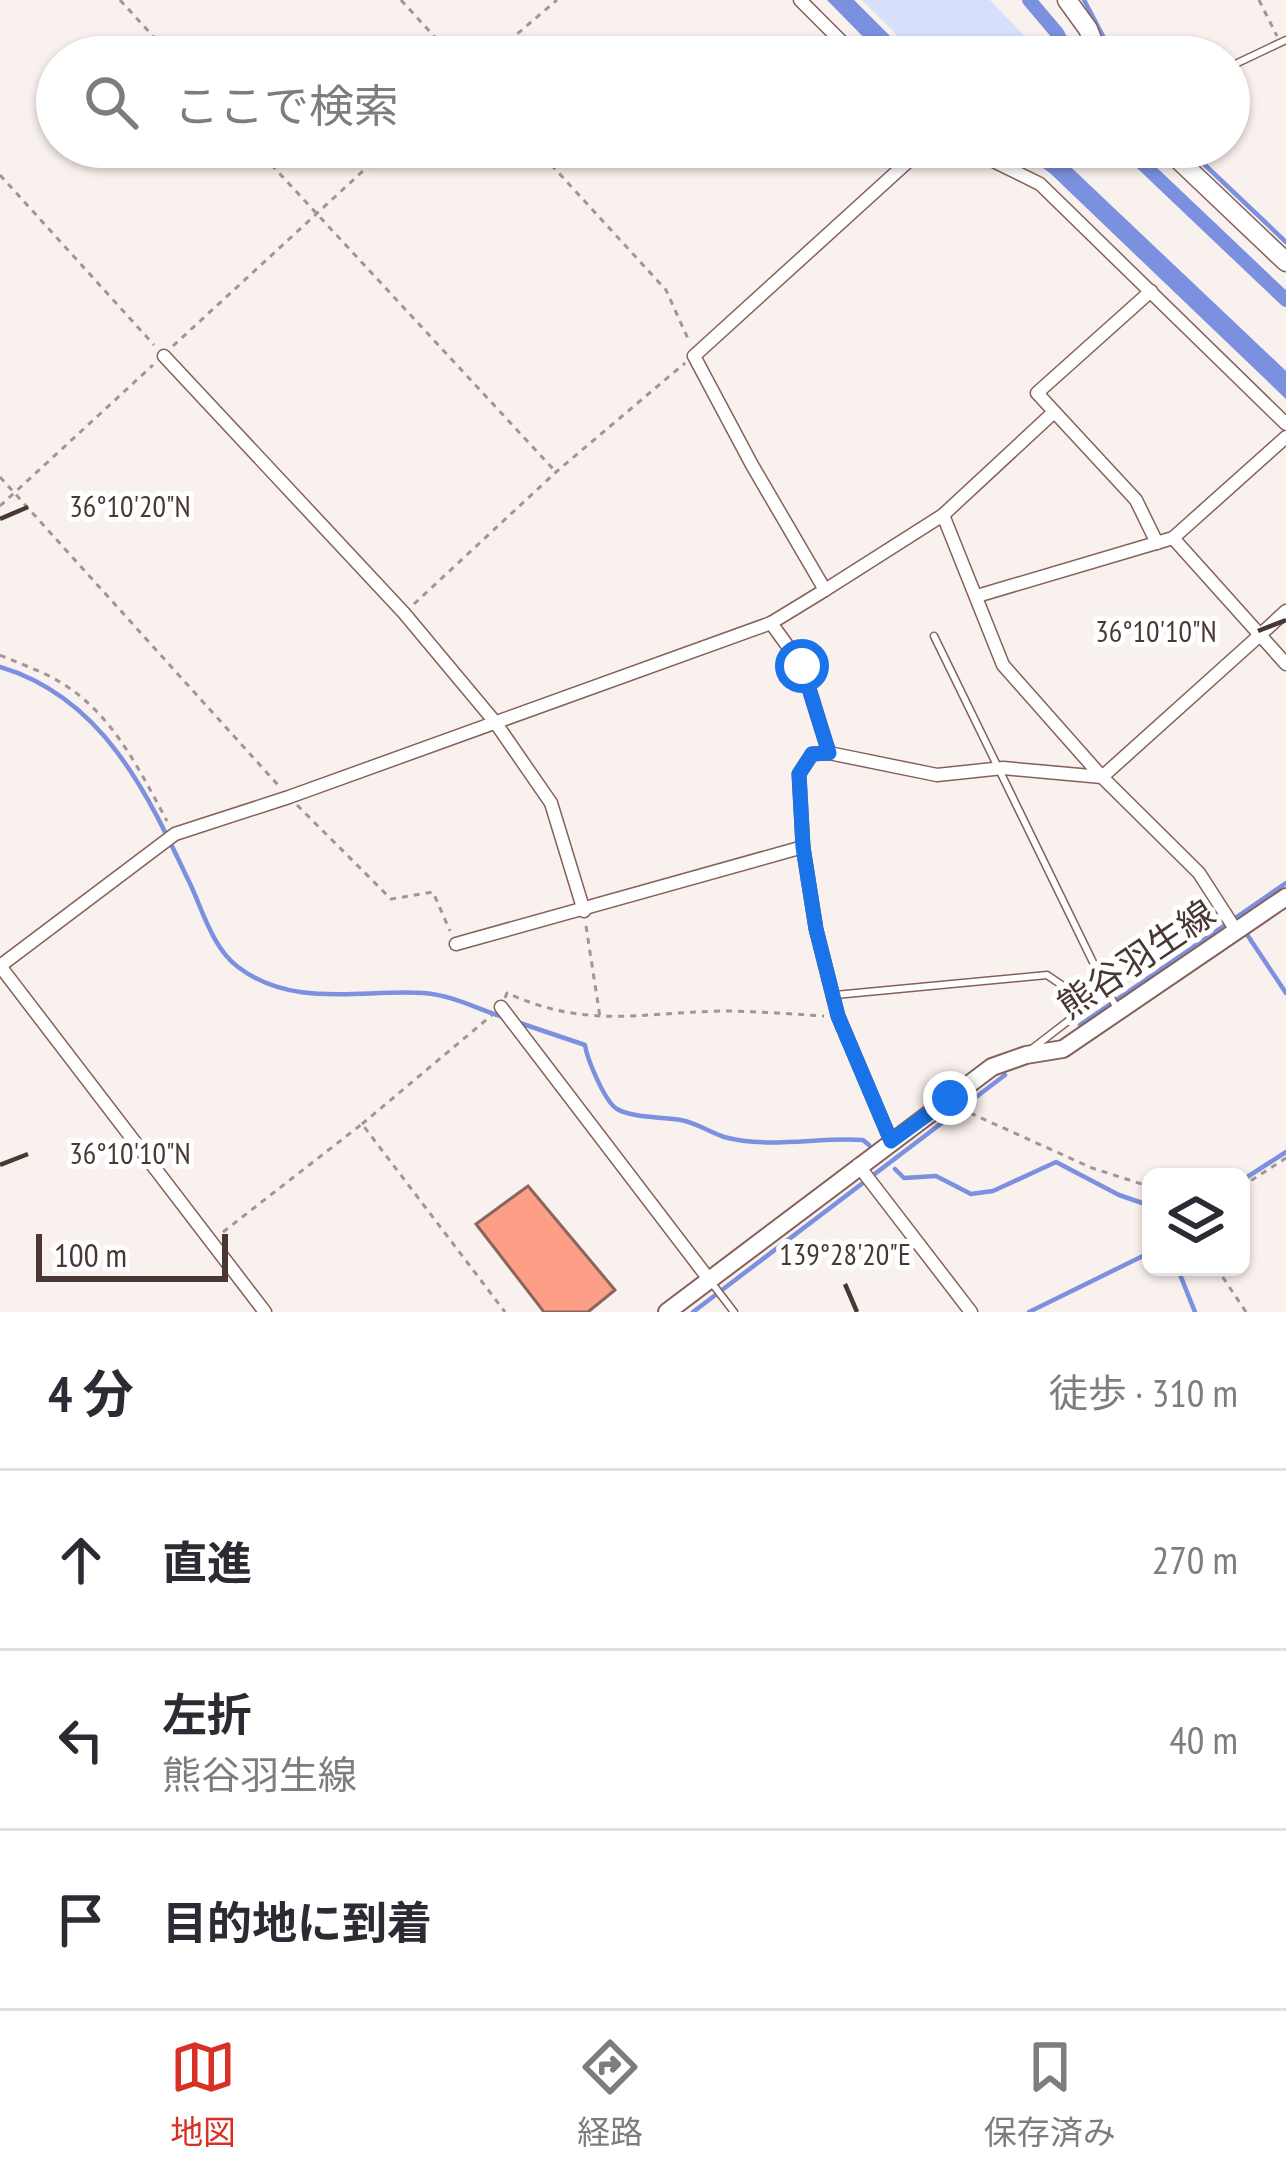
<!DOCTYPE html>
<html lang="ja">
<meta charset="utf-8">
<style>
:root{--surface:#fff;--page:#f2f2f3;--text:#2b2b33;--muted:#7c7c81;--line:#e1e1e2;--accent:#d93025}
body{margin:0;font-family:"PT Sans Narrow","Noto Sans JP",sans-serif;background:var(--page);color:var(--text)}
.controls{position:absolute;right:36px;bottom:36px;display:grid;overflow:hidden;border-radius:18px;box-shadow:0 3px 9px #0004}
.controls button{width:108px;height:108px;display:grid;place-items:center;padding:0;border:0;border-bottom:3px solid var(--line);background:var(--surface);color:var(--text);font:60px sans-serif}
.scale{position:absolute;left:36px;bottom:30px;width:192px;box-sizing:border-box;padding-left:12px;border:6px solid #483733;border-top:0;font-size:33px;line-height:42px;white-space:nowrap;color:#483733;-webkit-text-stroke:9px #fff;paint-order:stroke}
.stop{position:absolute;width:36px;height:36px;margin:-27px;border:9px solid #1a73e8;border-radius:50%;background:#fff}
.stop.end{background:#1a73e8;border-color:#fff;box-shadow:0 3px 12px #0008}
.list{margin:0;padding:0;list-style:none}
h2{display:flex;justify-content:space-between;align-items:center;height:156px;margin:0;padding:0 48px;font-size:51px}
h2 small{font-size:39px;font-weight:400;color:var(--muted)}
.list li{display:grid;grid-template-columns:78px 1fr auto;gap:36px;align-items:center;box-sizing:border-box;height:180px;padding:0 48px;border-top:3px solid var(--line)}
.list b{display:block;font-size:45px;white-space:nowrap}
.list p{margin:0;font-size:39px;white-space:nowrap;color:var(--muted)}
.list em{font-size:39px;font-style:normal;color:var(--muted)}
.icon{flex:none;width:66px;height:66px;fill:none;stroke:currentColor;stroke-width:2;stroke-linecap:round;stroke-linejoin:round}
.map{position:relative;flex:none;width:1286px;height:1312px;overflow:hidden}
.search{position:absolute;background:var(--surface);box-shadow:0 3px 9px #0004;left:36px;right:36px;top:36px;height:132px;display:flex;align-items:center;gap:30px;box-sizing:border-box;padding:0 42px;border-radius:66px;color:var(--muted);font-size:45px}
.sheet{height:696px;background:var(--surface)}
nav{display:flex;justify-content:space-around;align-items:center;box-sizing:border-box;height:168px;border-top:3px solid var(--line);background:var(--surface);font-size:33px;color:var(--muted)}
nav a{display:grid;justify-items:center;gap:6px}
nav .on{color:var(--accent)}
.map>svg:first-child{display:block}
.green{fill:#d6e0fd}
.water{fill:#7b91df}
.lines{fill:none;stroke-linecap:round;stroke-linejoin:round}
.stream{stroke:#7b91df;stroke-width:4.5}
.canal{stroke:#7b91df;stroke-width:14}
.building{fill:#fd9e87;stroke:#89655c;stroke-width:3}
.service-casing{stroke:#856159;stroke-width:9}
.minor-casing{stroke:#856159;stroke-width:15}
.secondary-casing{stroke:#856159;stroke-width:20}
.primary-casing{stroke:#856159;stroke-width:21}
.path{stroke:#a29692;stroke-width:3;stroke-dasharray:6 6;stroke-linecap:butt}
.service{stroke:#fff;stroke-width:6}
.minor{stroke:#fff;stroke-width:12}
.secondary{stroke:#fff;stroke-width:16}
.primary{stroke:#fff;stroke-width:18}
.route{stroke:#1a73e8;stroke-width:15}
.ticks{fill:none;stroke:#483733;stroke-width:4.5}
.labels{text-anchor:middle;stroke-width:10;stroke-linejoin:round;paint-order:stroke}
.street-label{font-size:36px;fill:#483733;stroke:#fff}
.ticks-label{font-size:30px;text-anchor:middle;fill:#483733;stroke:#fff;stroke-width:10;stroke-linejoin:round;paint-order:stroke}
</style>
<div class="map">
<svg width="1286" height="1312" viewBox="0 0 1286 1312">
<rect width="100%" height="100%" fill="#f9f1ee"/>
<path class="green" d="M862,0H990L1034,46L1039,57H919Z"/>
<g class="water">
<path d="M827,0H854L911,57H883Z"/>
<path d="M1013,147H1048L1057,154L1286,371V399L1050,173Z"/>
</g>
<g class="lines">
<g class="stream">
<path d="M1084,0L1114,57"/>
<path d="M1186,147L1286,242"/>
<path d="M0,667C105,698 149,797 192,888C204,915 214,949 238,967C293,1009 361,989 424,993C451,995 478,1009 503,1017"/>
<path d="M1246,933L1286,993"/>
<path d="M520,1023L585,1045C587,1059 605,1102 617,1109C632,1118 663,1117 681,1120C697,1123 709,1132 724,1137C768,1149 818,1137 863,1140L869,1145"/>
<path d="M1080,1025L1286,883"/>
<path d="M895,1169L904,1178L936,1176L971,1194L993,1191L1056,1162L1119,1195L1151,1206"/>
<path d="M1241,1181L1286,1152"/>
<path d="M1177,1267L1195,1312"/>
<path d="M693,1312L1005,1075"/>
<path d="M1029,1312L1151,1252"/>
</g>
<g class="canal">
<path d="M1029,0L1057,33L1070,57"/>
<path d="M1125,147L1286,300"/>
</g>
</g>
<path class="building" d="M528,1186L615,1290L588,1312H544L476,1224Z"/>
<g class="lines">
<g class="service-casing">
<g id="service">
<path d="M1229,67L1286,40"/>
<path d="M934,636L1107,991"/>
<path d="M835,995L1047,975L1072,992L1084,1007"/>
<path d="M1033,1048L1107,991L1117,1008"/>
<path d="M711,1282L734,1312"/>
</g>
</g>
<g class="minor-casing">
<g id="minor">
<path d="M800,0L857,57"/>
<path d="M924,147L694,356L752,465L825,590L943,515L1003,665L1102,777L1199,873L1237,932"/>
<path d="M965,147L1040,184L1286,424"/>
<path d="M1151,291L1037,393L1136,500L1157,543"/>
<path d="M164,356L404,613L495,722L551,803L584,911"/>
<path d="M943,515L1054,412"/>
<path d="M1173,538L1260,635L1286,611"/>
<path d="M977,596L1173,538L1286,437"/>
<path d="M771,623L802,666L829,753"/>
<path d="M456,944L803,847"/>
<path d="M0,966L175,834L289,797L771,623L825,590"/>
<path d="M0,966L265,1312"/>
<path d="M501,1007L708,1278"/>
<path d="M891,1141L838,1016L816,929L803,847L799,774L812,754L829,753L937,775L1003,768L1102,777L1260,635L1286,664"/>
<path d="M858,1165L971,1312"/>
</g>
</g>
<g class="secondary-casing">
<path id="secondary" d="M667,1312L992,1067L1026,1055L1063,1049L1286,897"/>
</g>
<g class="primary-casing">
<g id="primary">
<path d="M1067,0L1088,29L1099,57"/>
<path d="M1165,147L1286,262"/>
</g>
</g>
<g class="path">
<path d="M120,0L172,57"/>
<path d="M401,0L453,57"/>
<path d="M1259,0L1277,36"/>
<path d="M490,57L557,0"/>
<path d="M255,147L555,471"/>
<path d="M535,147L666,290L689,341"/>
<path d="M0,175L154,345"/>
<path d="M173,346L389,147"/>
<path d="M0,477L278,785"/>
<path d="M0,506L153,365"/>
<path d="M414,604L556,472L685,363"/>
<path d="M0,655C20,664 42,671 60,682C112,713 139,769 167,821"/>
<path d="M297,805L391,899L433,892L450,931"/>
<path d="M586,926L600,1017"/>
<path d="M505,998L507,993C586,1029 638,1013 720,1011C755,1011 790,1014 824,1016"/>
<path d="M959,1108L1092,1168L1151,1187"/>
<path d="M362,1124L492,1015"/>
<path d="M1241,1187L1286,1158"/>
<path d="M223,1232L362,1124L505,1312"/>
<path d="M1216,1267L1246,1312"/>
</g>
<use href="#service" class="service"/>
<use href="#minor" class="minor"/>
<use href="#secondary" class="secondary"/>
<use href="#primary" class="primary"/>
</g>
<g class="lines">
<path class="route" d="M802,666L829,753L812,754L799,774L803,847L816,929L838,1016L891,1141L950,1098"/>
</g>
<path class="ticks" d="M0,519L28,507M1258,631L1286,620M0,1165L28,1154M845,1284L857,1312"/>
<g class="labels">
<g class="street-label">
<text transform="translate(1136 959) rotate(-34)" y="13">熊谷羽生線</text>
</g>
</g>
<g class="ticks-label">
<text x="130" y="517">36°10'20"N</text>
<text x="1156" y="642">36°10'10"N</text>
<text x="130" y="1164">36°10'10"N</text>
<text x="845" y="1265">139°28'20"E</text>
</g>
</svg>
<div class="controls">
<button><svg class="icon" aria-label="layers" viewBox="0 0 24 24"><path d="M12 4l9 5-9 5-9-5zM3 14l9 5 9-5"/></svg></button>
</div>
<div class="scale">100 m</div>
<div class="stop" style="left:802px;top:666px"></div>
<div class="stop end" style="left:950px;top:1098px"></div>
<div class="search"><svg class="icon" aria-label="search" viewBox="0 0 24 24"><circle cx="10" cy="10" r="6"/><path d="M15 15l6 6"/></svg>ここで検索</div>
</div>
<section class="sheet">
<h2>4 分<small>徒歩 · 310 m</small></h2>
<ul class="list">
<li><svg class="icon" aria-label="ahead" viewBox="0 0 24 24"><path d="M12 20V5M6 11l6-6 6 6"/></svg><div><b>直進</b></div><em>270 m</em></li>
<li><svg class="icon" aria-label="left" viewBox="0 0 24 24"><path d="M17 20v-9H6M10 6l-5 5 5 5"/></svg><div><b>左折</b><p>熊谷羽生線</p></div><em>40 m</em></li>
<li><svg class="icon" aria-label="arrive" viewBox="0 0 24 24"><path d="M6 21V4h12l-3 4 3 4H6"/></svg><div><b>目的地に到着</b></div></li>
</ul>
</section>
<nav>
<a class="on"><svg class="icon" aria-label="map" viewBox="0 0 24 24"><path d="M3 6l6-2 6 2 6-2v14l-6 2-6-2-6 2zM9 4v14M15 6v14"/></svg>地図</a>
<a><svg class="icon" aria-label="directions" viewBox="0 0 24 24"><path d="M12 3l9 9-9 9-9-9zM9 14v-3h6M13 9l2 2-2 2"/></svg>経路</a>
<a><svg class="icon" aria-label="saved" viewBox="0 0 24 24"><path d="M7 4h10v16l-5-4-5 4z"/></svg>保存済み</a>
</nav>
